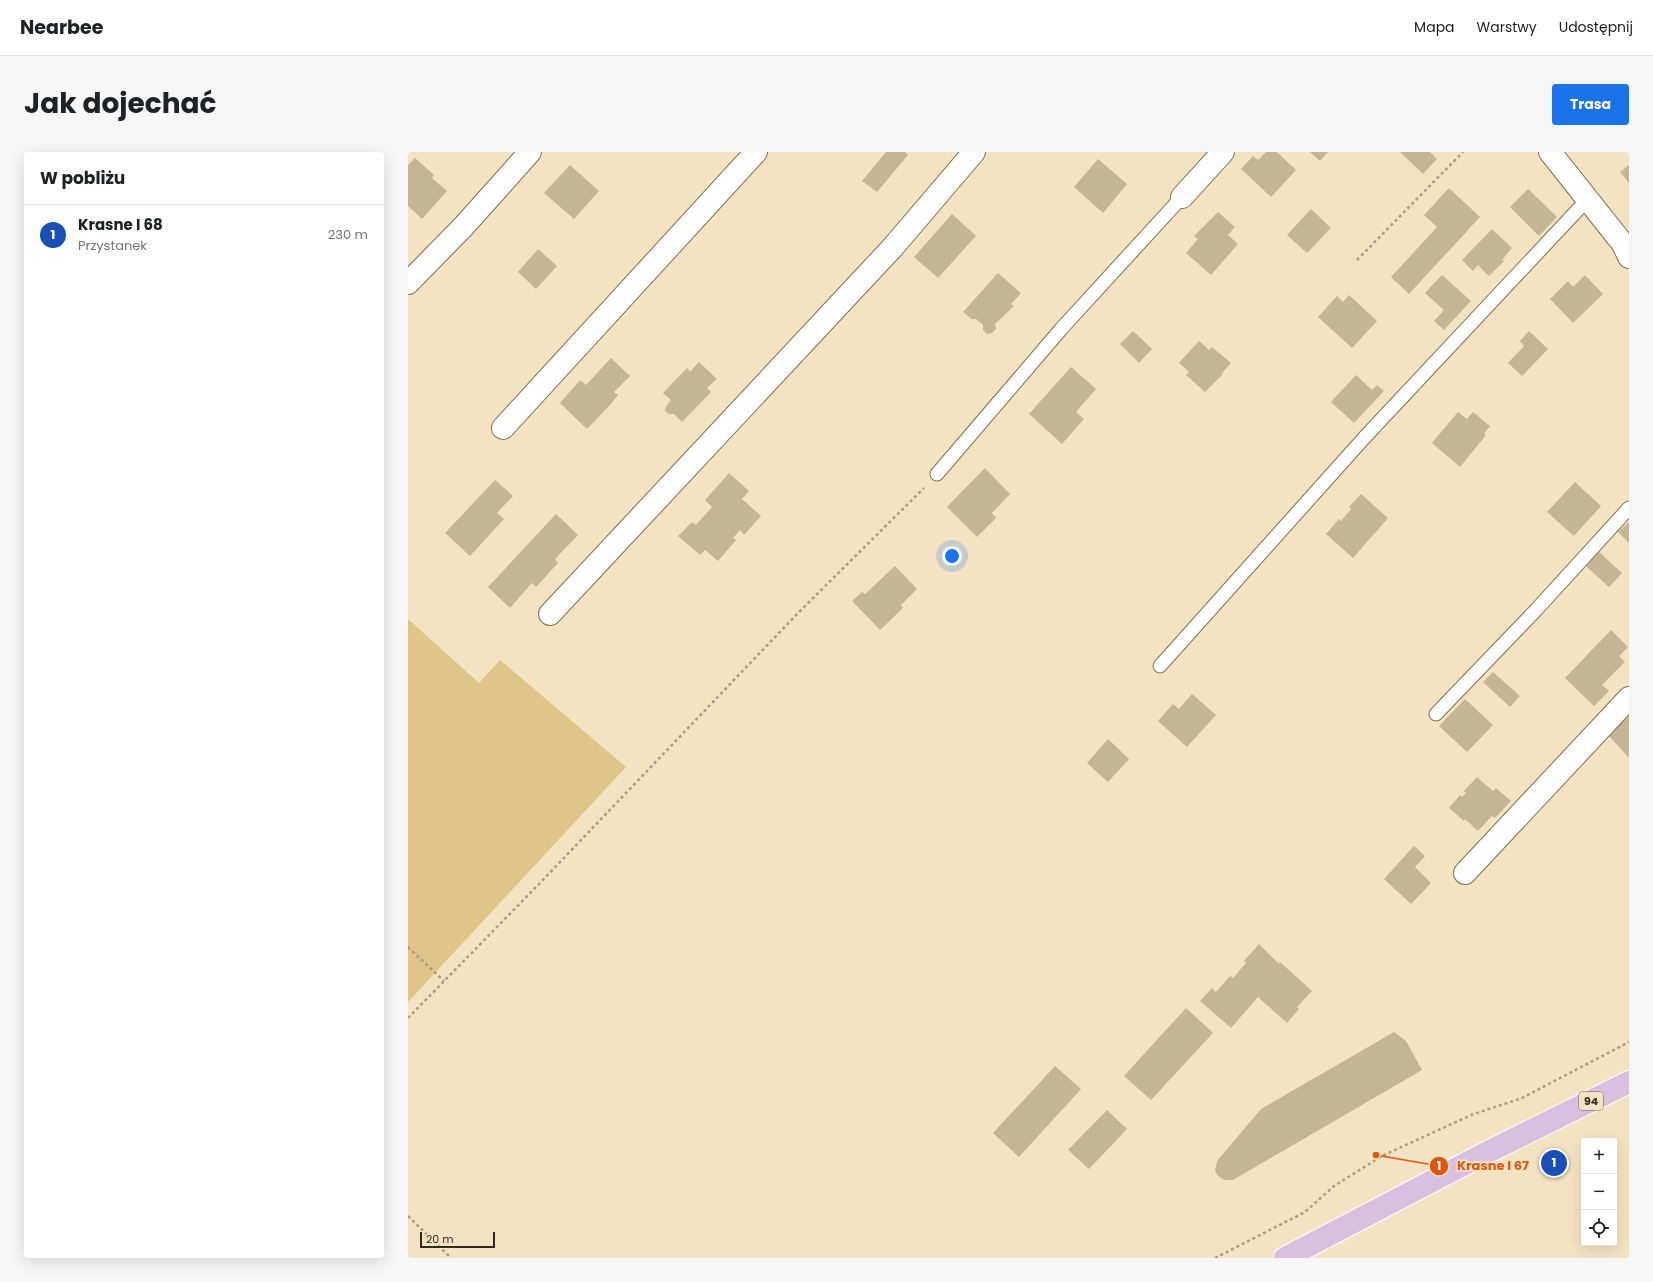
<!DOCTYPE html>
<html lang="pl">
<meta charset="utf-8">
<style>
:root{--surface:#fff;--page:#f6f6f6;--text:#202124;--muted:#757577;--line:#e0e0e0;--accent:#1a73e8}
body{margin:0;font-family:Poppins,sans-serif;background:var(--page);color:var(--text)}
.controls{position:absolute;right:12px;bottom:12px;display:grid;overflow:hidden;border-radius:4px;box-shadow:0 4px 16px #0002}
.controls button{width:36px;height:36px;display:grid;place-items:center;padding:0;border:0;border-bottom:1px solid var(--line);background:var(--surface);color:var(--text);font:20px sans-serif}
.scale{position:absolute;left:12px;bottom:10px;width:75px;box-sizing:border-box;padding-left:4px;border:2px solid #2f2a1d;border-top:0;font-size:11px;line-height:14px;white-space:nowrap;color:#2f2a1d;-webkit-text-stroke:3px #f3e3c3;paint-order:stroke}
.you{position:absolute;left:544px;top:404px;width:14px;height:14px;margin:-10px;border:3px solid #fff;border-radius:50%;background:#1a73e8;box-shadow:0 0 0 6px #1a73e833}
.badge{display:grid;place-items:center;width:26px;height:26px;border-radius:50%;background:var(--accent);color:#fff;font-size:13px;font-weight:700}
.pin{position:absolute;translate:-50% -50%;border:2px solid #fff;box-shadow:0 1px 4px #0006}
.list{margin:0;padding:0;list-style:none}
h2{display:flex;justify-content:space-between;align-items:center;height:52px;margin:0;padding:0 16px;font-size:17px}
h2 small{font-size:13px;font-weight:400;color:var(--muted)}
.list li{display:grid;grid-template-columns:26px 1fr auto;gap:12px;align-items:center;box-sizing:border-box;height:60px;padding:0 16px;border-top:1px solid var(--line)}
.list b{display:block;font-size:15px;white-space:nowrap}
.list p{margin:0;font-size:13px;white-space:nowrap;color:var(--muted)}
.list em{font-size:13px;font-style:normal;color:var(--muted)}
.icon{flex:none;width:22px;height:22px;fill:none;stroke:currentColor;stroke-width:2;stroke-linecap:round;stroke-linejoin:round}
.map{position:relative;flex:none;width:1221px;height:1106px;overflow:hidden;border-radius:4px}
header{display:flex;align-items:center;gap:24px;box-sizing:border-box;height:56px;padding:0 20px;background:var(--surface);border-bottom:1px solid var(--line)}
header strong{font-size:19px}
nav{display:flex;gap:22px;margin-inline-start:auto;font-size:14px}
.intro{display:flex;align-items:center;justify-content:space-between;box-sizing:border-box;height:96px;padding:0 24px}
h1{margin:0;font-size:28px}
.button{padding:10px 18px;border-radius:4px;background:var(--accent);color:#fff;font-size:14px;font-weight:700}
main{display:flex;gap:24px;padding:0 24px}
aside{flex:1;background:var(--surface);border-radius:4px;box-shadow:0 4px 16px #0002}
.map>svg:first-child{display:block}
.green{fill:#e0c58a}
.building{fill:#c4b596}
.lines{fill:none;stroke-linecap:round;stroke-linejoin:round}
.service-casing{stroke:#7d6f52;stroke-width:15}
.minor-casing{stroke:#7d6f52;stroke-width:24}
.primary-casing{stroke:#fff;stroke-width:24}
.path{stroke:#a89c84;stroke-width:2.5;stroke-dasharray:3 3;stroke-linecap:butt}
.service{stroke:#fff;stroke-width:13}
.minor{stroke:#fff;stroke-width:22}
.primary{stroke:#d9bfe0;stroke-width:22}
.labels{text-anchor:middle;stroke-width:3.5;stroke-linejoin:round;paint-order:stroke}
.shield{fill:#f3e3c3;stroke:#6a624f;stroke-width:1}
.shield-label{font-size:11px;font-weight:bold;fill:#2f2a1d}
.leader{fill:none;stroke:#df570d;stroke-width:1.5}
.callout-dot{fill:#df570d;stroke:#f3e3c3;stroke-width:1.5}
.mark-label{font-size:12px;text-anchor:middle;font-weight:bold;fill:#fff}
.callout-label{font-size:13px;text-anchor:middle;font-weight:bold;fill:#df570d;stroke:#f3e3c3;stroke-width:3.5;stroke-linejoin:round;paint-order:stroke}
</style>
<header>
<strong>Nearbee</strong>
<nav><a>Mapa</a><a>Warstwy</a><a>Udostępnij</a></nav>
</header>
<div class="intro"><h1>Jak dojechać</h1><a class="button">Trasa</a></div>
<main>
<aside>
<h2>W pobliżu<small></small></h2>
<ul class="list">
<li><span class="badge" style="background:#1a4fb4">1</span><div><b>Krasne I 68</b><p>Przystanek</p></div><em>230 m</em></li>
</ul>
</aside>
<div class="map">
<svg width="1221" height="1106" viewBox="0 0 1221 1106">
<rect width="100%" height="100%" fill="#f3e3c3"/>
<path class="green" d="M0,467L71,531L92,508L218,615L0,850Z"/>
<g class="building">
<path d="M478,0H497L500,3L469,40L454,29Z"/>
<path d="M858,0H869L888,18L863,45L833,17L845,4L850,8Z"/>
<path d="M902,0H920L912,9Z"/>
<path d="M992,0H1022L1029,7L1015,22Z"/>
<path d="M7,6L26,23L24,26L39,39L14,67L0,54V13Z"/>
<path d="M690,7L719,32L695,61L666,35Z"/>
<path d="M162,13L191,39L166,67L136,41Z"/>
<path d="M1221,13V31L1212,20Z"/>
<path d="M1041,36L1072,65L1001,142L983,125L1029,75L1016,63Z"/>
<path d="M1120,37L1149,65L1131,84L1102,55Z"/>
<path d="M903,57L923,76L899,101L879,83Z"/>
<path d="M810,60L827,75L820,83L830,92L803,123L778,101L790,87L786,84Z"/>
<path d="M544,62L568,84L530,126L506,105Z"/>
<path d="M1084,77L1104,96L1094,108L1096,109L1081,124L1070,113L1065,119L1054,108Z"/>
<path d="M130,97L149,114L128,137L110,120Z"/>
<path d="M590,121L613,141L603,152L606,154L587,172L588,177L584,181L579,182L575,178V173L568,167H563L555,160Z"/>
<path d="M1034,123L1063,149L1036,178L1026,169L1036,158L1017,141Z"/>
<path d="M1177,123L1195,142L1165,171L1142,147L1160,129L1165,135Z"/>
<path d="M941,143L969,169L944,196L910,165L929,144L935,150Z"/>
<path d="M725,179L744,197L731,211L712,192Z"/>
<path d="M1121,179L1140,197L1114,224L1100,211L1116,194L1112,189Z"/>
<path d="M791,189L801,198L804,195L823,211L814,221L815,222L797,240L778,223L781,220L771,211Z"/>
<path d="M203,206L222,224L206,240L210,243L202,253L179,277L152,251L172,228L178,233Z"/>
<path d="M291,210L309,227L299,236L303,240L274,270L266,262H261L257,259L258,254L263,248L255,241L279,216L282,220Z"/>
<path d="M663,215L688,237L668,260L676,267L654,292L621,262Z"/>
<path d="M948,223L964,238L969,233L976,239L946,271L923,250Z"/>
<path d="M1050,260L1059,267L1065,260L1082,274L1076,282L1078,283L1052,315L1024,291Z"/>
<path d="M577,316L602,342L584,361L588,366L569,385L539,355Z"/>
<path d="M321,321L341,339L334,347L353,364L336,383L332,378L325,386L328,388L310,409L297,398L292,403L270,384L284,370L288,373L304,355L297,348Z"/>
<path d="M87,328L105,344L89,361L96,367L62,404L37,381Z"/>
<path d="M1167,330L1193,354L1166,384L1139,360Z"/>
<path d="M953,342L980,366L945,406L918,382L931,367L933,369L943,357L941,355Z"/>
<path d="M148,362L170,383L147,407L150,411L128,435L124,431L102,456L80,435Z"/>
<path d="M1221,370V391L1210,380Z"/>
<path d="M1191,400L1214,421L1201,435L1178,414Z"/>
<path d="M487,414L509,437L493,453L495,456L472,478L444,449L454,440L457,442Z"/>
<path d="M1203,478L1220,495L1211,504L1217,510L1194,533L1201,539L1186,554L1157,526Z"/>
<path d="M1085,520L1112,544L1102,555L1075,530Z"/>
<path d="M784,542L808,563L779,595L750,569L765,552L771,557Z"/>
<path d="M1057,547L1085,573L1059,600L1031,574Z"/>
<path d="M1221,564V606L1200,583Z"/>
<path d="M700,587L721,607L700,630L679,611Z"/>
<path d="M1069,625L1085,639L1088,636L1103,649L1087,666L1084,664L1070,679L1057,667L1056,669L1041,656L1052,643L1054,645L1058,641L1056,639Z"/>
<path d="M1006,694L1017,704L1007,715L1023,731L1003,752L976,727Z"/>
<path d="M851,792L871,812L872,810L904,839L889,855L891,857L879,871L850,845L823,876L792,849L804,836L808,840L822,824L825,826L838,811L836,809Z"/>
<path d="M778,856L805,881L743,948L716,924Z"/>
<path d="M986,880L998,889L1014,918L825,1028H816L809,1023L807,1018L809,1009L853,957Z"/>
<path d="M647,914L673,937L611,1005L585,981Z"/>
<path d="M699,958L719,977L681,1017L660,998Z"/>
</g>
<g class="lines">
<g class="service-casing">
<g id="service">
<path d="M529,322L654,176L774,45"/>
<path d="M752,514L956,286L1179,48"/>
<path d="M1028,562L1128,458L1221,356"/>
</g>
</g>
<g class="minor-casing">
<g id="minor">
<path d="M1142,0L1215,92L1221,105"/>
<path d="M774,45L815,0"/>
<path d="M0,131L55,75L122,0"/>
<path d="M95,276L348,0"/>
<path d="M142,462L485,95L566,0"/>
<path d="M1057,721L1221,546"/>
</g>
</g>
<g class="primary-casing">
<path id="primary" d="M877,1106L1076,1002L1221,930"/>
</g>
<g class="path">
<path d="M949,108L1055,0"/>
<path d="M0,795L36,829"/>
<path d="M0,866L132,731L390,461L516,336"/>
<path d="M0,1064L43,1106"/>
<path d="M807,1106L897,1060L926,1034L974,1004L1063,963L1114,946L1221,890"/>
</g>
<use href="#service" class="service"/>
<use href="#minor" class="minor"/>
<use href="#primary" class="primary"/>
</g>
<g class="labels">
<rect class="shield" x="1171" y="940" width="24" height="18" rx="3"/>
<g class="shield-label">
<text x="1183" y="953">94</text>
</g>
</g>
<path class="leader" d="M968 1003L1031 1014"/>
<g class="callout-dot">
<circle cx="968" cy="1003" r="4"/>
<circle cx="1031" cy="1014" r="10"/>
</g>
<g class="mark-label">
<text x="1031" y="1018">1</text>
</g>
<g class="callout-label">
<text x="1085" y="1018">Krasne I 67</text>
</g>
</svg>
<div class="controls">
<button>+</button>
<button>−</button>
<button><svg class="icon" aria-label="locate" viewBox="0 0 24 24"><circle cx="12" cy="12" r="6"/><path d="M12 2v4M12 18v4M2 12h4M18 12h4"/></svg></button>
</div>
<div class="scale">20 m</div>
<div class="you"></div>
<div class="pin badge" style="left:1146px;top:1011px;background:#1a4fb4">1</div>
</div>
</main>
